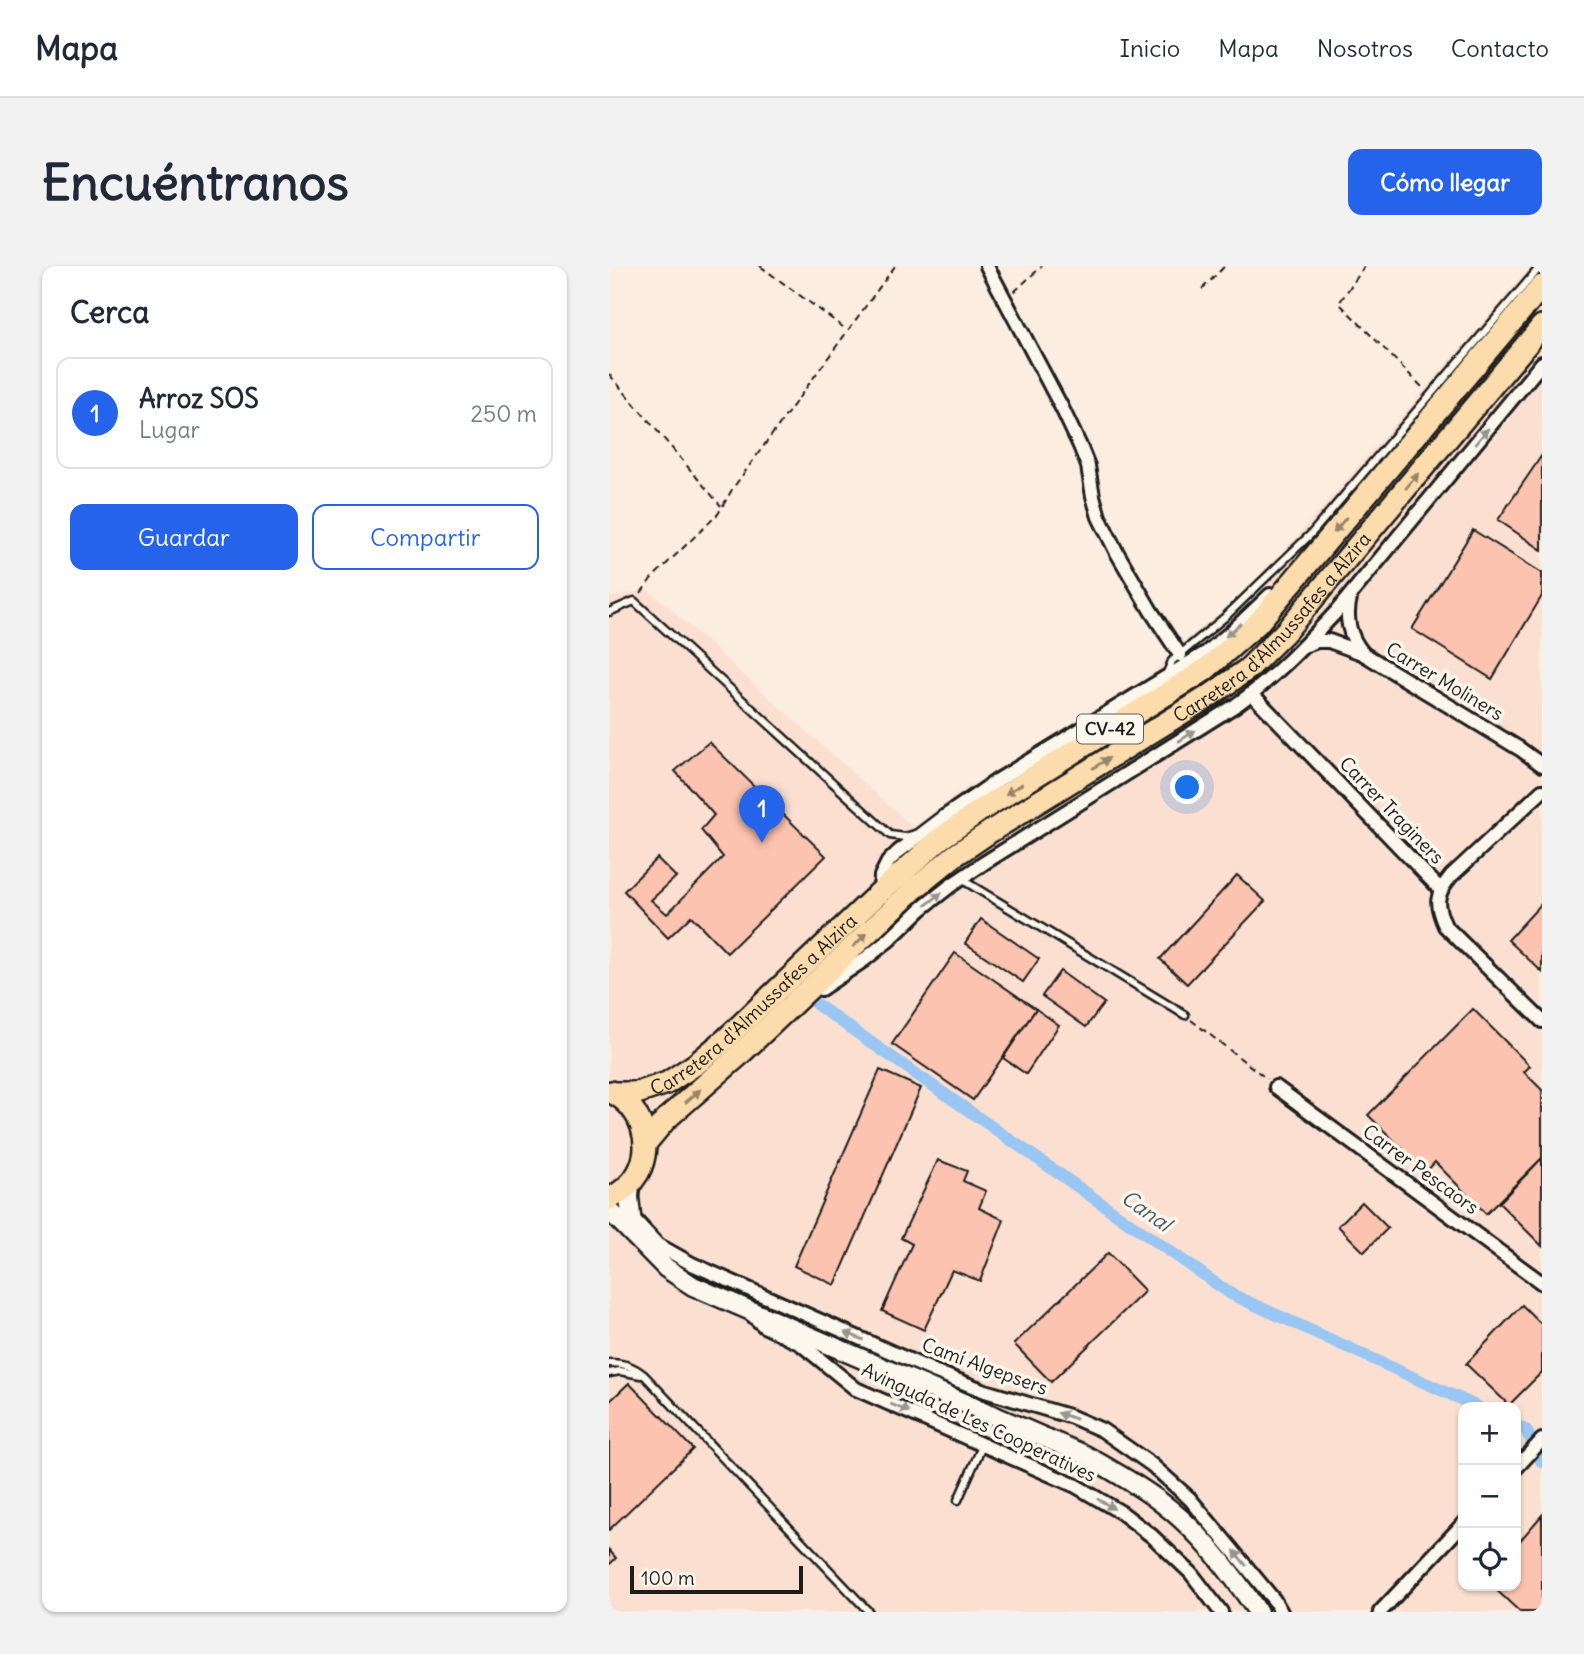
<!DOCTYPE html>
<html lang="es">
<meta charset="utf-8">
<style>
:root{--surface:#fff;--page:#f2f2f3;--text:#1f2937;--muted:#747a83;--line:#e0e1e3;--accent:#2563eb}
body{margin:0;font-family:Delius,sans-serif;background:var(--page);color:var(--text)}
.controls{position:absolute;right:21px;bottom:21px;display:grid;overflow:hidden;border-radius:14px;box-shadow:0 2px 5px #0004}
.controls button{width:63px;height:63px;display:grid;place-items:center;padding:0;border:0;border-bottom:2px solid var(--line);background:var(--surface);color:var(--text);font:35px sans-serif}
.scale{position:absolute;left:21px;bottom:18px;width:173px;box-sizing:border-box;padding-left:7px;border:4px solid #1c1c1c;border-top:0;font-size:19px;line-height:24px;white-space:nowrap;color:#1c1c1c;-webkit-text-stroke:5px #fbf7ec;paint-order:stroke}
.you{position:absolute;left:579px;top:522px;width:24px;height:24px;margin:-18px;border:5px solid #fff;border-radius:50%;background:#1a73e8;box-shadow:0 0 0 10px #1a73e833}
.badge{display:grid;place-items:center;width:46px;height:46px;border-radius:50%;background:var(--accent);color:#fff;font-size:23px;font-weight:700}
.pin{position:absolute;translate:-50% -58px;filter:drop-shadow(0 2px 4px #0008)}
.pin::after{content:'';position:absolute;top:37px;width:24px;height:21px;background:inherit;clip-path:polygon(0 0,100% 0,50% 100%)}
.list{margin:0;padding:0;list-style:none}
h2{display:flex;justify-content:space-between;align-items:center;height:91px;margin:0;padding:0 28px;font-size:30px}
h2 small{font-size:23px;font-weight:400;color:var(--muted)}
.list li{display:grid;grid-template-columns:46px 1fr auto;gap:21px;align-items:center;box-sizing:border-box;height:112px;margin:0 14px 14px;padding:0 14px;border:2px solid var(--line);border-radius:14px}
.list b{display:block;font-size:26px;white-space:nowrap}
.list p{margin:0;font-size:23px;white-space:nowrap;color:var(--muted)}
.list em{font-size:23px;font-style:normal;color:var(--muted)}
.actions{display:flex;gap:14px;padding:21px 28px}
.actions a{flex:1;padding:16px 0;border:2px solid var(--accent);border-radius:14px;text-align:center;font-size:24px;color:var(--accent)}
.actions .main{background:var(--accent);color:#fff}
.icon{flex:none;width:38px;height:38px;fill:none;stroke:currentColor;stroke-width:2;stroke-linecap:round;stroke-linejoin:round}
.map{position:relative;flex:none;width:933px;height:1346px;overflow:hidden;border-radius:14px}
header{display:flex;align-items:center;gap:42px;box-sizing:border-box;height:98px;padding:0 35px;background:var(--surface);border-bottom:2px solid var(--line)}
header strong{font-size:33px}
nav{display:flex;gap:38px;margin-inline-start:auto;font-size:24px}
.intro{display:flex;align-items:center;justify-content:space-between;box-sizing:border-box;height:168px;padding:0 42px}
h1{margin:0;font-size:49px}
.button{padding:18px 32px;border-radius:14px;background:var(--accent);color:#fff;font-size:24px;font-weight:700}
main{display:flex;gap:42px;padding:0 42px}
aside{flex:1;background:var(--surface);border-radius:14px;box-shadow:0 2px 5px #0004}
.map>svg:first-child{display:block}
.built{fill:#fbe0d2;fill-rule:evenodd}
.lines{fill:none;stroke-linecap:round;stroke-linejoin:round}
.canal{stroke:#99c6f3;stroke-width:12}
.building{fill:#fbc3b0;stroke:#1c1c1c;stroke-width:2}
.lane-casing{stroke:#1c1c1c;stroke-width:11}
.street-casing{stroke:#1c1c1c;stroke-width:18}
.secondary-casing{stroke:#1c1c1c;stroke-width:23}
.primary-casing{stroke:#1c1c1c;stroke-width:26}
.path{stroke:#1c1c1c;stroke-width:2;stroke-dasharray:7 5;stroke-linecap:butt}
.lane{stroke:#fbf7ec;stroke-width:6}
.street{stroke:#fbf7ec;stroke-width:12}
.secondary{stroke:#fbf7ec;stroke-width:18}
.primary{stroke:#fcdcac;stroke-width:21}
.oneway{fill:#97948e}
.oneway2{fill:#97866b}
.labels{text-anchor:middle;stroke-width:7;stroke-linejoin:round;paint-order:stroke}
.shield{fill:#fbf7ec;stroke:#5f5e5a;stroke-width:2}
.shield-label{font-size:18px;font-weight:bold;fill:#1c1c1c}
.street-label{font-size:19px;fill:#1c1c1c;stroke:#fbf7ec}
.water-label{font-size:21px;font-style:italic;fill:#485867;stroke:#fbf7ec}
</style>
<header>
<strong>Mapa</strong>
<nav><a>Inicio</a><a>Mapa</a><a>Nosotros</a><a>Contacto</a></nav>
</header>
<div class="intro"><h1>Encuéntranos</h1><a class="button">Cómo llegar</a></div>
<main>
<aside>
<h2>Cerca<small></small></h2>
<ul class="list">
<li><span class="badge">1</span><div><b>Arroz SOS</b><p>Lugar</p></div><em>250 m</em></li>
</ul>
<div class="actions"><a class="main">Guardar</a><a>Compartir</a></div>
</aside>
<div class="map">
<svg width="933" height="1346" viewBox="0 0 933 1346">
<rect width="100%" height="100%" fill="#fbede0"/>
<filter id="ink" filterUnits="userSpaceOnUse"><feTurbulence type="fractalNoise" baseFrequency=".0143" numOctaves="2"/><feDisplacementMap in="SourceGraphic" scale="14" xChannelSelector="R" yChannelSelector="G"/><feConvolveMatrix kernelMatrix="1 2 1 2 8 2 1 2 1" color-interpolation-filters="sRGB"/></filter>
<g filter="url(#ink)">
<path class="built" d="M923,0H933V1346H0V332L39,323L304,561L356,523L534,416L553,398L558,390L625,335L685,274ZM854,1141H907V1320H854Z"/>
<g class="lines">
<g class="canal">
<path d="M207,738L622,1028L869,1141"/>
<path d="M907,1159L917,1164L933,1196"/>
</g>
</g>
<g class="building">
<path d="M933,189V284L889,254Z"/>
<path d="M864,264L933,307V330L883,413L803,363Z"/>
<path d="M100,476L217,590L118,687L82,650L59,672L15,625L48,592L67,611L42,634L58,648L114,591L92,564L105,549L66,505Z"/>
<path d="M628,609L656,635L578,718L551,693Z"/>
<path d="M933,637V706L899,674Z"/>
<path d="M372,653L430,693L414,716L356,677Z"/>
<path d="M346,687L427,743L364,834L283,778Z"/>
<path d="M451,705L495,737L477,761L433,730Z"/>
<path d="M427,743L450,759L417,808L394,792Z"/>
<path d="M864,743L921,800L915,806L933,824V892L877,948L826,896L817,906L759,849Z"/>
<path d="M271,804L312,822L226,1019L185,1000Z"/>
<path d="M933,892V980L890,937Z"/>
<path d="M329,894L358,905L354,915L377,925L370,942L395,954L371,1015L343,1004L315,1064L273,1045L303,978L292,972Z"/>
<path d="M753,936L779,962L755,986L729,960Z"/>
<path d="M499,987L536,1025L442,1116L405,1078Z"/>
<path d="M913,1039L933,1059V1106L900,1139L857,1098Z"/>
<path d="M20,1117L84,1183L0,1264V1136Z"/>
<path d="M933,1249V1346H911L883,1320H907V1275L909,1277Z"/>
<path d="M0,1284L7,1292L0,1299Z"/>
</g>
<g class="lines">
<g class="lane-casing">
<g id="lane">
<path d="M0,346L25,335L281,569L296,571L306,568"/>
<path d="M558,407L563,395L616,351L702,268L932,0"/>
<path d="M352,613L576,749"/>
<path d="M0,1097C14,1097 24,1100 35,1109L260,1346"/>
<path d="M0,1107L11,1105L32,1109"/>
<path d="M349,1234L374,1178"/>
</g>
</g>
<g class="street-casing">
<g id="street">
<path d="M378,0L453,142L471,180L479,200L484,230L490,251L507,285L542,345L571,389"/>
<path d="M741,332C736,352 740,370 753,386"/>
<path d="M697,379L708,375H720L753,387L911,483L933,499"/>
<path d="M643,428L831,623"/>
<path d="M933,525L842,610C826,629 826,638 836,660L933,755"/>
<path d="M271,626L272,610L279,596L289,586L335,551L389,514L598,386L621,367L661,329"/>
<path d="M212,723L255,694L280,674L312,643L341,620L375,597L627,439C665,412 696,379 727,346L933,97"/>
<path d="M667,821L933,1017"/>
<path d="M22,950L49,979L83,998L327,1106L376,1125L463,1151L493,1164L543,1199L581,1233L665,1334L672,1346"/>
<path d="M143,1049L155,1060L192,1078L247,1123L467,1220L513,1247L543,1270L582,1307L612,1346"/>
<path d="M907,1202L933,1174"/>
<path d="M771,1346L854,1258"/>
</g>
</g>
<g class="secondary-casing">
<g id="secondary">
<path d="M21,919L20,931L24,968"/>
<path d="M0,944L57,1002L84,1020L476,1189C501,1203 526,1217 549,1234C590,1264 621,1305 649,1346"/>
</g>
</g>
<g class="primary-casing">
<g id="primary">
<path id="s1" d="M6,827H28L58,817L87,798L117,773L271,626L331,573L372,544L596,404L648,358L933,20"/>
<path id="s2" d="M36,878L57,853L129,790L305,623L345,590L382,565L602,429L639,403L676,366L933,60"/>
<path d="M0,933C12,927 22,919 29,907C45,878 32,840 2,826"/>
</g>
</g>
<g class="path">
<path d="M151,0L238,64"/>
<path d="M756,0L730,37L816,124"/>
<path d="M593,23L616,0"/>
<path d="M405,26L433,0"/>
<path d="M0,108L112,240"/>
<path d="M32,327L42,313L109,248L124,222L286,0"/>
<path d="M582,754L658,813"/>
</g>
<use href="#lane" class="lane"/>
<use href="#street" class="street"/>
<use href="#secondary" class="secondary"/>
<use href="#primary" class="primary"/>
</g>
<defs><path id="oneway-solid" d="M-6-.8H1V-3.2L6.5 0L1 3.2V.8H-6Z" transform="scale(1.75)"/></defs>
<g class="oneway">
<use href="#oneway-solid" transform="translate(873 170) rotate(-50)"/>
<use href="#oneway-solid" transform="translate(624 364) rotate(138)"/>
<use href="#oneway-solid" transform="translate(578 470) rotate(-33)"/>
<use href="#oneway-solid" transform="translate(325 633) rotate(-38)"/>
<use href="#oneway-solid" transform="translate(245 1070) rotate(-157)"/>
<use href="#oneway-solid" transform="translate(291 1142) rotate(23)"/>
<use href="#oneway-solid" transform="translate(458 1150) rotate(-161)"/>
<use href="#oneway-solid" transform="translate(497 1238) rotate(31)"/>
<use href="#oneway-solid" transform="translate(631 1292) rotate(-129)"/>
</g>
<g class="oneway2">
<use href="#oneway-solid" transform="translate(803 215) rotate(-50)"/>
<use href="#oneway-solid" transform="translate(731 259) rotate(130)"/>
<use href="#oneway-solid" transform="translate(492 497) rotate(-32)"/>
<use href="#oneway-solid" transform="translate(405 523) rotate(148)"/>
<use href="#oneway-solid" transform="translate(251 674) rotate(-44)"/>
<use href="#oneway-solid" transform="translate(84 830) rotate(-41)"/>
</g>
</g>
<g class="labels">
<rect class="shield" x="468" y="448.5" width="66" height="29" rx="5"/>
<g class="shield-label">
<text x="501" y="469">CV-42</text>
</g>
<g class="street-label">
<text dy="7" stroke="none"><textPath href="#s2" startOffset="817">Carretera d'Almussafes a Alzira</textPath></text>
<text transform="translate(836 415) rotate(31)" y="7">Carrer Moliners</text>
<text transform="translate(783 544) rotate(46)" y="7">Carrer Traginers</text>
<text dy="7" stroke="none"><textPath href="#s1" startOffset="170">Carretera d'Almussafes a Alzira</textPath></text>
<text transform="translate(812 903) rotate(36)" y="7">Carrer Pescaors</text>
<text transform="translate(376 1100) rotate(20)" y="7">Camí Algepsers</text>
<text transform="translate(370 1156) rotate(25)" y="7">Avinguda de Les Cooperatives</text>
</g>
<g class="water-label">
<text transform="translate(537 945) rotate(35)" y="7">Canal</text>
</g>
</g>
</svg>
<div class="controls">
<button>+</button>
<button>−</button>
<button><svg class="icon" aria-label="locate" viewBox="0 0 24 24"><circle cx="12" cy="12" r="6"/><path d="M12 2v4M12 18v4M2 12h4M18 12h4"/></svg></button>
</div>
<div class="scale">100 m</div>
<div class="you"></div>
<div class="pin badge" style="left:153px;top:577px">1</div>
</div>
</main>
